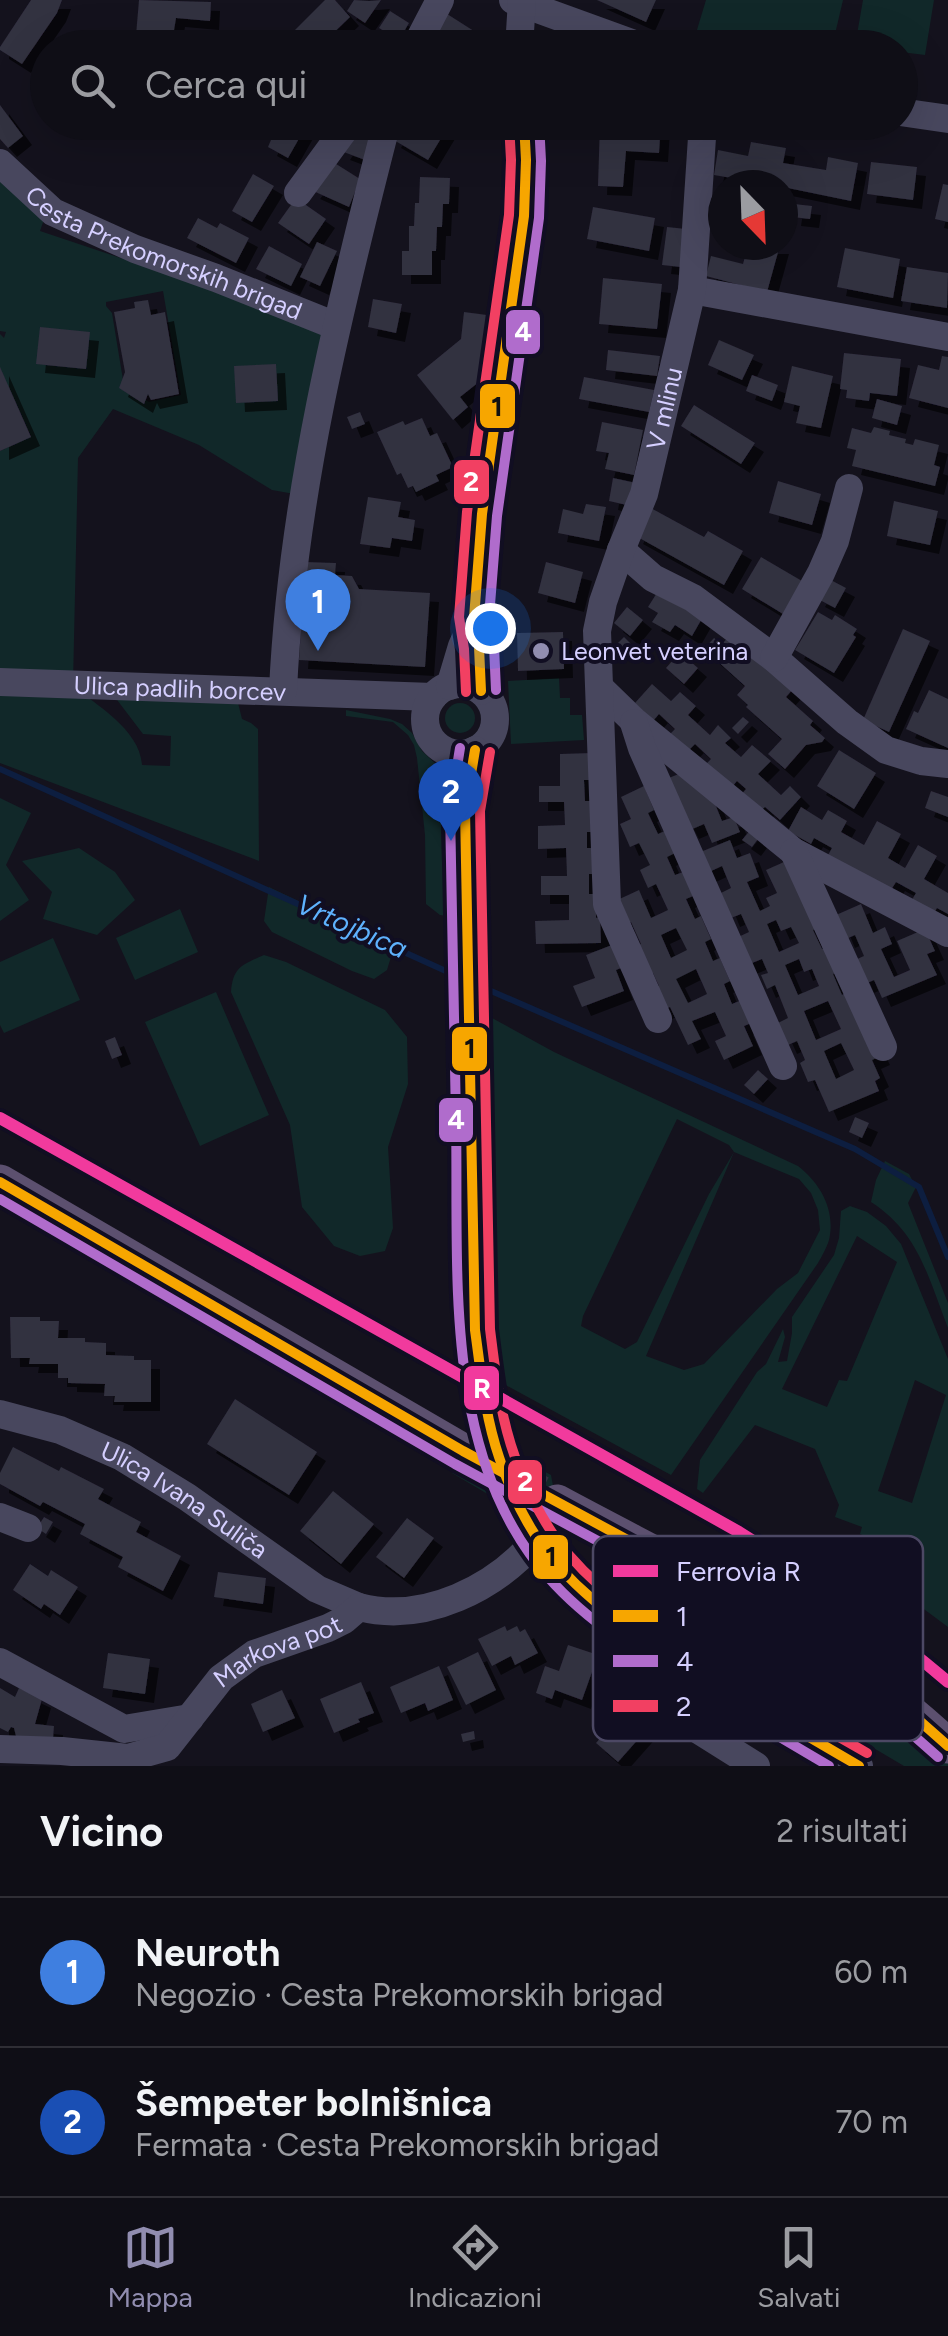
<!DOCTYPE html>
<html lang="it">
<meta charset="utf-8">
<style>
:root{--surface:#0f0e16;--page:#18171f;--text:#f1f3f6;--muted:#9b9ca1;--line:#2f2e35;--accent:#918db0}
body{margin:0;font-family:Figtree,sans-serif;background:var(--page);color:var(--text)}
.compass{position:absolute;left:708px;top:170px;width:90px;height:90px;border-radius:50%;background:var(--surface);box-shadow:0 10px 40px #0002;rotate:157deg}
.you{position:absolute;left:490px;top:628px;width:35px;height:35px;margin:-25px;border:8px solid #fff;border-radius:50%;background:#1a73e8;box-shadow:0 0 0 15px #1a73e833}
.badge{display:grid;place-items:center;width:65px;height:65px;border-radius:50%;background:var(--accent);color:#fff;font-size:32px;font-weight:700}
.pin{position:absolute;translate:-50% -82px;filter:drop-shadow(0 2px 5px #0008)}
.pin::after{content:'';position:absolute;top:52px;width:35px;height:30px;background:inherit;clip-path:polygon(0 0,100% 0,50% 100%)}
.list{margin:0;padding:0;list-style:none}
h2{display:flex;justify-content:space-between;align-items:center;height:130px;margin:0;padding:0 40px;font-size:42px}
h2 small{font-size:32px;font-weight:400;color:var(--muted)}
.list li{display:grid;grid-template-columns:65px 1fr auto;gap:30px;align-items:center;box-sizing:border-box;height:150px;padding:0 40px;border-top:2px solid var(--line)}
.list b{display:block;font-size:38px;white-space:nowrap}
.list p{margin:0;font-size:32px;white-space:nowrap;color:var(--muted)}
.list em{font-size:32px;font-style:normal;color:var(--muted)}
.icon{flex:none;width:55px;height:55px;fill:none;stroke:currentColor;stroke-width:2;stroke-linecap:round;stroke-linejoin:round}
.map{position:relative;flex:none;width:948px;height:1766px;overflow:hidden}
.search{position:absolute;background:var(--surface);box-shadow:0 10px 40px #0002;left:30px;right:30px;top:30px;height:110px;display:flex;align-items:center;gap:25px;box-sizing:border-box;padding:0 35px;border-radius:55px;color:var(--muted);font-size:38px}
.sheet{height:430px;background:var(--surface)}
nav{display:flex;justify-content:space-around;align-items:center;box-sizing:border-box;height:140px;border-top:2px solid var(--line);background:var(--surface);font-size:28px;color:var(--muted)}
nav a{display:grid;justify-items:center;gap:5px}
nav .on{color:var(--accent)}
.map>svg:first-child{display:block}
.green{fill:#112829;fill-rule:evenodd}
.lines{fill:none;stroke-linecap:round;stroke-linejoin:round}
.stream{stroke:#0d1e40;stroke-width:6}
.building{fill:#323040;fill-rule:evenodd;filter:url(#shadow)}
.major-tunnel{stroke:#312e3f;stroke-width:35;stroke-dasharray:35 18;stroke-linecap:butt}
.minor{stroke:#48475e;stroke-width:28}
.major{stroke:#5c506f;stroke-width:35}
.bus-1-casing{stroke:#110e22;stroke-width:18}
.bus-2-casing{stroke:#110e22;stroke-width:18}
.bus-3-casing{stroke:#110e22;stroke-width:18}
.bus-1{stroke:#f7a600;stroke-width:10}
.bus-2{stroke:#b06ccc;stroke-width:10}
.bus-3{stroke:#f24062;stroke-width:10}
.rail-1-casing{stroke:#110e22;stroke-width:20}
.rail-1{stroke:#f13a9d;stroke-width:12}
.poi-dot{fill:#918db0;stroke:#110e22;stroke-width:4}
.labels{text-anchor:middle;stroke-width:8;stroke-linejoin:round;paint-order:stroke}
.street-label{font-size:25px;fill:#d5cfff;stroke:#110e22}
.poi-label{font-size:25px;fill:#d5cfff;stroke:#110e22;text-anchor:start}
.water-label{font-size:28px;font-style:italic;fill:#5eb2fe;stroke:#110e22}
.key{fill:#110e22;stroke:#4c4864;stroke-width:2.5}
.key-label{font-size:28px;fill:#d5cfff}
.line-badge{stroke:#110e22;stroke-width:4}
.badge-label{font-size:28px;text-anchor:middle;font-weight:bold;fill:#fff}
.pale-badge-label{font-size:28px;text-anchor:middle;font-weight:bold;fill:#111}
</style>
<div class="map">
<svg width="948" height="1766" viewBox="0 0 948 1766">
<defs>
<filter id="shadow"><feDropShadow dx="9" dy="9" stdDeviation="0" flood-color="#0009"/></filter>
</defs>
<rect width="100%" height="100%" fill="#14121d"/>
<g class="green">
<path d="M706,0H843L832,47L709,48L693,43Z"/>
<path d="M863,0H934L925,55L901,52L900,48L855,46Z"/>
<path d="M553,30L597,47H539L538,40L545,32Z"/>
<path d="M0,163L48,208L40,231L237,297L334,327L300,495L272,490L199,445L113,409L78,458L73,684L71,685C97,705 140,730 142,765L170,766L171,736L143,734L111,692L237,699L242,719L251,723L258,729L259,861L0,763V451L31,436L0,369V334L4,338L6,332L0,331ZM163,291L181,395L149,402L124,386L112,313L106,306V302Z"/>
<path d="M559,678L560,698H570V715H582L584,740L511,744L508,681Z"/>
<circle cx="460" cy="718" r="15"/>
<path d="M346,710L390,719L402,724L412,733L422,751L440,768L444,777L445,789L441,821L442,861L453,917L440,915L426,904L425,835L417,758L414,745L408,735L393,722L346,716Z"/>
<path d="M0,798L31,813L6,865L29,900L0,921Z"/>
<path d="M79,848L115,872L135,900L97,935L43,919L52,892L22,861Z"/>
<path d="M269,887L394,947L387,970L374,979L352,971L272,932L264,921Z"/>
<path d="M180,909L198,952L135,980L116,938Z"/>
<path d="M53,938L80,1000L4,1033L0,1025V962Z"/>
<path d="M264,955L286,962L385,1010L407,1037L408,1084L388,1147L393,1228L385,1251L360,1256L334,1246L302,1207L290,1125L231,992C233,967 242,965 264,955Z"/>
<path d="M216,992L269,1115L200,1146L145,1022Z"/>
<path d="M492,1018L554,1052L798,1166C820,1183 836,1210 829,1240C827,1247 822,1256 818,1263L671,1475L500,1382C481,1264 488,1142 487,1023ZM677,1119L729,1145L734,1152L709,1194L637,1342L625,1349L581,1326L583,1316ZM734,1152L799,1179L811,1193L818,1210L820,1230L798,1273L777,1289L704,1364L684,1370L646,1356Z"/>
<path d="M885,1161L909,1174L916,1187L908,1203L948,1303V1328C928,1277 919,1233 871,1202L876,1180Z"/>
<path d="M850,1206L867,1212L886,1226L901,1244L948,1359V1627L913,1601L888,1579C886,1556 882,1543 860,1534L862,1527L835,1517L839,1505L815,1449L755,1425L703,1493L697,1489L700,1460L757,1372L766,1364L783,1329L785,1337L778,1362L787,1361L792,1333V1317L834,1255L839,1238L841,1211ZM857,1236L897,1262L847,1381L839,1380L827,1407L782,1389ZM915,1380L946,1395L912,1503L878,1491Z"/>
<path d="M474,1433L494,1490L491,1496L452,1473Z"/>
<path d="M520,1458L551,1475L559,1518L555,1523L538,1497Z"/>
<path d="M645,1562L804,1651L948,1762V1766H904L747,1673L719,1653L667,1604L636,1582Z"/>
</g>
<g class="lines">
<g class="stream">
<path d="M0,769L459,977"/>
<path d="M475,984L855,1149L919,1187L948,1257"/>
</g>
</g>
<g class="building">
<path d="M31,0H62L57,13L22,64L0,50V47Z"/>
<path d="M139,0L211,2L210,21L176,18L171,48L135,47Z"/>
<path d="M325,0H335L350,17L318,48H277Z"/>
<path d="M354,0L369,1L381,0L365,23L347,11Z"/>
<path d="M597,0H656L646,22Z"/>
<path d="M390,11L409,23L399,40L379,28Z"/>
<path d="M444,12L488,40L483,48H426Z"/>
<path d="M212,32L232,48H200Z"/>
<path d="M0,105L23,136L8,148L0,139Z"/>
<path d="M272,122H315L310,131L305,128L288,158L268,147L271,140L266,138L267,134Z"/>
<path d="M401,122H436L446,130L428,160L392,139Z"/>
<path d="M600,122H661L659,153L626,151L623,187L598,186Z"/>
<path d="M359,123L376,130L365,160L341,151Z"/>
<path d="M751,142L786,148L783,163L826,170L828,157L858,163L851,201L783,187V185H771L714,175L718,150L748,156Z"/>
<path d="M333,162L360,179L349,207L311,190Z"/>
<path d="M871,162L917,167L913,200L867,194Z"/>
<path d="M253,174L274,186L252,222L232,211Z"/>
<path d="M420,177L450,178L449,204H443L442,227H437L436,251H432V275H402V251H409V226H414L415,203H419Z"/>
<path d="M943,184L948,185V222L935,219Z"/>
<path d="M296,198L326,219L309,244L278,223Z"/>
<path d="M794,204L812,206L810,219L792,217Z"/>
<path d="M593,207L655,218L649,251L587,239Z"/>
<path d="M198,218L217,228L220,223L249,238L236,263L187,238Z"/>
<path d="M667,227L686,229L681,267L662,265Z"/>
<path d="M317,242L337,251L320,286L300,277Z"/>
<path d="M748,245H780L767,292L706,276L711,256L743,264Z"/>
<path d="M269,246L302,264L291,286L256,269Z"/>
<path d="M845,248L900,259L893,298L837,287Z"/>
<path d="M907,267L948,273L947,308L901,301Z"/>
<path d="M603,278L662,284L657,329L599,324Z"/>
<path d="M373,299L402,304L396,333L368,327Z"/>
<path d="M148,300L151,315L165,312L179,394L151,400L148,394L144,404L119,388L125,372L114,312L135,308L134,302Z"/>
<path d="M464,312L487,315L479,382L460,397L468,407L453,420L417,375L461,339Z"/>
<path d="M40,327L90,332L86,369L36,364Z"/>
<path d="M719,340L754,355L742,380L708,365Z"/>
<path d="M608,350L660,356L657,376L606,370Z"/>
<path d="M844,353L901,359L897,396L870,393L869,401L846,398L847,390L840,389Z"/>
<path d="M942,356L948,357V408L909,398L918,365L939,370Z"/>
<path d="M276,364L278,401L236,403L234,366Z"/>
<path d="M792,366L833,376L821,428L796,423L800,406L784,402Z"/>
<path d="M0,367L31,437L0,451Z"/>
<path d="M752,375L778,385L772,401L746,391Z"/>
<path d="M584,377L654,390L649,412L579,399Z"/>
<path d="M877,399L902,406L897,425L872,418Z"/>
<path d="M694,405L755,443L741,464L681,426Z"/>
<path d="M360,412L365,424L352,429L347,417Z"/>
<path d="M422,418L430,436L437,433L453,467L436,475L439,481L416,492L413,486L408,488L401,473L397,475L377,432L403,421L405,425Z"/>
<path d="M602,422L643,430L634,475L605,469L609,453L596,451Z"/>
<path d="M874,427L890,431L889,435L906,439L905,443L913,445L915,439L939,445L934,465L940,467L935,486L852,466L856,450L847,448L852,428L871,433Z"/>
<path d="M613,478L636,483L631,506L609,501Z"/>
<path d="M778,481L821,494L812,525L769,513Z"/>
<path d="M368,497L401,502L398,517L415,520L412,541L392,538L390,548L360,544Z"/>
<path d="M894,501L938,511L930,545L887,536Z"/>
<path d="M586,504L606,507L599,541L558,533L563,509L583,514Z"/>
<path d="M649,507L704,537L708,531L743,551L724,585L634,535Z"/>
<path d="M761,557L802,581L783,614L742,589Z"/>
<path d="M305,562L336,563L335,575L352,576L359,589L430,593L425,667L299,660Z"/>
<path d="M546,562L583,572L575,603L538,593Z"/>
<path d="M827,578L846,588L835,608L816,598Z"/>
<path d="M660,588L704,615L692,636L675,625L670,632L652,622L658,613L648,607Z"/>
<path d="M627,607L643,620L630,636L614,623Z"/>
<path d="M818,612L832,620L835,615L857,629L853,635L856,637L834,673L795,650Z"/>
<path d="M903,629L930,641L889,732L863,720Z"/>
<path d="M563,632L564,669L518,671L517,633Z"/>
<path d="M731,634L793,689L786,697L813,721L810,725L825,738L822,742L806,745L785,769L768,754L782,739L746,707L748,705L737,695L745,686L704,649L714,638L722,644Z"/>
<path d="M624,637L635,648L629,654L618,643Z"/>
<path d="M684,656L698,668L684,684L666,668L673,660L677,664Z"/>
<path d="M652,684L671,701L680,692L696,706L688,715L710,735L718,725L731,738L725,743L741,757L752,745L771,761L758,774L781,795L790,786L801,797L780,820L765,807L759,812L741,795L746,789L737,781L731,788L705,765L711,759L695,744L688,751L670,734L675,729L659,714L653,721L635,703Z"/>
<path d="M929,690L948,699V748L906,729L914,711L918,713Z"/>
<path d="M743,717L749,722L738,734L732,728Z"/>
<path d="M839,750L876,773L854,809L817,786Z"/>
<path d="M592,753L593,780H584L585,801H594V832H587V848H595V874H589V894H596V918L600,917L601,943L536,944L535,921L569,920V895H541V876H567L566,848L538,849V826L565,825L564,802H539V786H560V754Z"/>
<path d="M686,771L709,789L722,821L734,817L740,832L712,843L704,824L690,830L664,780Z"/>
<path d="M644,786L654,810L648,813L658,834L665,831L675,853L667,857L675,875L683,872L693,896L686,899L695,919L701,916L711,939L705,942L713,961L720,958L730,981L724,984L732,1004L744,999L754,1022L744,1026L753,1046L724,1060L715,1041L726,1036L715,1012L692,1021L701,1039L688,1045L670,1007L663,1010L653,989L659,986L653,973L646,976L633,948L641,944L631,922L624,925L613,902L639,890L651,918L668,910L656,884L648,888L640,870L650,865L639,843L630,847L620,824L631,819L621,797ZM676,928L687,950L671,958L661,935ZM696,969L707,994L688,1003L676,979Z"/>
<path d="M931,791L948,797V817L925,808Z"/>
<path d="M801,807L822,820L828,810L847,821L841,832L864,845L877,821L901,834L888,858L905,868L918,845L937,856L924,879L948,893V914L937,908L932,916L910,903L916,893L896,882L891,890L828,855L832,848L814,838L811,844L788,831Z"/>
<path d="M752,828L761,835L752,847L742,840Z"/>
<path d="M730,840L737,858L750,853L759,877L747,882L760,911L770,906L766,898L777,893L766,870L793,858L822,926L813,930L822,949L832,945L842,970L833,974L842,995L849,991L881,1056L872,1060L880,1078L875,1081L879,1091L829,1112L815,1080L808,1082L800,1063L805,1060L797,1041L788,1045L778,1023L788,1018L775,985L767,989L761,975L768,973L762,959L747,965L736,938L749,932L741,914L731,918L721,893L731,888L722,866L707,873L698,853ZM776,920L781,931L791,927L799,943L779,952L767,924ZM799,959L804,972L812,969L819,986L798,995L785,965ZM828,1001L841,1029L816,1040L804,1011ZM841,1043L854,1070L836,1079L824,1051Z"/>
<path d="M861,904L873,933L885,927L892,944L881,949L894,977L910,970L897,941L925,929L935,951L927,954L937,975L882,998L874,980L865,984L855,960L864,956L855,935L846,939L836,915Z"/>
<path d="M612,945L621,968L616,970L624,991L582,1007L573,986L595,978L586,955Z"/>
<path d="M115,1037L122,1055L112,1059L105,1041Z"/>
<path d="M758,1070L768,1079L754,1094L744,1085Z"/>
<path d="M855,1117L869,1123L862,1138L849,1132Z"/>
<path d="M10,1317H40V1321H59L58,1338H85V1342L106,1343V1355L134,1356V1360H151V1402H114L115,1396H104L105,1384L68,1383V1378H58V1364H29L30,1358H11Z"/>
<path d="M235,1399L317,1452L289,1495L207,1444Z"/>
<path d="M13,1447L59,1471L61,1467L104,1489L98,1499L141,1522L136,1532L181,1556L163,1591L118,1567L123,1557L80,1534L85,1524L43,1502L40,1506L0,1484V1473Z"/>
<path d="M333,1491L374,1524L341,1564L300,1531Z"/>
<path d="M44,1517L53,1522L46,1534L37,1528Z"/>
<path d="M407,1518L434,1538L404,1578L376,1557Z"/>
<path d="M30,1564L48,1576L51,1570L78,1587L60,1615L44,1604L41,1609L13,1590Z"/>
<path d="M218,1572L266,1578L263,1604L214,1597Z"/>
<path d="M505,1626L507,1631L517,1626L520,1632L525,1629L538,1653L515,1665L511,1656L492,1666L478,1639Z"/>
<path d="M568,1645L598,1655L582,1700L555,1690L552,1699L536,1693L545,1666L559,1671Z"/>
<path d="M478,1652L496,1690L466,1705L447,1667Z"/>
<path d="M108,1653L150,1659L145,1694L103,1688Z"/>
<path d="M439,1666L453,1700L428,1711L425,1703L401,1713L390,1687Z"/>
<path d="M361,1682L374,1713L358,1719L360,1722L334,1733L320,1699Z"/>
<path d="M0,1688L15,1697L19,1688L42,1699L35,1724L54,1726L53,1739L16,1736L14,1728L11,1727L8,1732L0,1728Z"/>
<path d="M282,1690L295,1718L263,1732L251,1704Z"/>
<path d="M634,1699L657,1718L618,1762L596,1743Z"/>
<path d="M474,1731L475,1739L463,1742L461,1734Z"/>
</g>
<g class="lines">
<path class="major-tunnel" d="M463,1451L557,1502"/>
<g class="minor">
<path d="M513,0L645,48"/>
<path d="M415,48L440,0"/>
<path d="M519,48L522,0"/>
<path d="M900,112L948,119"/>
<path id="s1" d="M0,163L53,212L135,249L216,278L336,326"/>
<path d="M298,193L350,122"/>
<path d="M692,290L948,337"/>
<path d="M621,550L653,578L693,598L774,658L847,722L886,750L921,761L948,764"/>
<path d="M774,658L821,573L835,541L849,488"/>
<path id="s2" d="M0,682L433,697"/>
<circle cx="460" cy="719" r="35"/>
<path d="M450,686L462,646L474,620"/>
<path d="M600,688L634,721L794,852L948,933"/>
<path d="M283,690C292,497 339,309 387,122"/>
<path d="M481,691L479,647L474,618L482,514L524,216L526,160L524,122"/>
<path d="M634,723L642,748L783,1066"/>
<path d="M475,750L465,810L475,1330C480,1367 483,1406 494,1442C506,1484 532,1537 561,1569C606,1618 665,1652 721,1685C767,1712 813,1739 859,1766"/>
<path d="M794,852L883,1047"/>
<path id="s3" d="M658,1019L607,904L597,631L603,602L621,550L644,494L692,290L703,122"/>
<path id="s4" d="M0,1414L60,1430L122,1457L187,1497L317,1589L359,1607"/>
<path d="M0,1517L28,1528"/>
<path d="M0,1662L124,1729L190,1718"/>
<path d="M673,1714L756,1766"/>
<path id="s5" d="M0,1749L62,1751L128,1758L167,1747L221,1678L254,1654L328,1628L344,1620L359,1607C425,1624 496,1588 538,1538"/>
</g>
<g class="major">
<path d="M0,1182L463,1451"/>
<path d="M557,1502C690,1574 838,1640 948,1746"/>
</g>
<g class="bus-1-casing">
<g id="bus-1">
<path d="M481,691L479,647L474,618L482,514L524,216L526,160L524,122"/>
<path d="M475,750L465,810L475,1330C481,1373 485,1416 499,1457C512,1497 533,1538 561,1569C604,1616 660,1649 715,1681C763,1710 811,1738 859,1766"/>
<path d="M0,1182L463,1451L744,1603L833,1655L896,1700L948,1746"/>
</g>
</g>
<g class="bus-2-casing">
<g id="bus-2">
<path d="M496,690L494,646L489,617L497,516L539,218L541,161L539,122"/>
<path d="M460,748L450,810C452,914 454,1017 456,1120C459,1271 441,1455 548,1577C591,1626 650,1660 705,1693C747,1718 788,1742 829,1766"/>
<path d="M0,1199L455,1464L737,1616L825,1668L887,1712L938,1757"/>
</g>
</g>
<g class="bus-3-casing">
<g id="bus-3">
<path d="M466,692L464,649L459,617L467,512L509,215L511,160L509,123"/>
<path d="M490,752L480,811L490,1329C496,1377 501,1425 520,1470C532,1500 548,1531 569,1555C611,1604 668,1636 722,1668C770,1697 818,1725 867,1753"/>
</g>
</g>
<use href="#bus-1" class="bus-1"/>
<use href="#bus-2" class="bus-2"/>
<use href="#bus-3" class="bus-3"/>
<g class="rail-1-casing">
<path id="rail-1" d="M0,1118L739,1532C812,1578 883,1626 948,1682"/>
</g>
<use href="#rail-1" class="rail-1"/>
</g>
<circle class="poi-dot" cx="541" cy="651" r="10"/>
<g class="labels">
<g class="street-label">
<text dy="9" stroke="none"><textPath href="#s1" startOffset="190">Cesta Prekomorskih brigad</textPath></text>
<text dy="9" stroke="none"><textPath href="#s3" startOffset="632">V mlinu</textPath></text>
<text dy="9" stroke="none"><textPath href="#s2" startOffset="180">Ulica padlih borcev</textPath></text>
<text dy="9" stroke="none"><textPath href="#s4" startOffset="205">Ulica Ivana Suliča</textPath></text>
<text dy="9" stroke="none"><textPath href="#s5" startOffset="320">Markova pot</textPath></text>
</g>
<g class="poi-label">
<text x="561" y="660">Leonvet veterina</text>
</g>
<g class="water-label">
<text transform="translate(352 926) rotate(24)" y="10">Vrtojbica</text>
</g>
</g>
<rect x="593" y="1536" width="330" height="205" rx="15" class="key"/>
<rect x="613" y="1565" width="45" height="12" fill="#f13a9d"/>
<rect x="613" y="1610" width="45" height="12" fill="#f7a600"/>
<rect x="613" y="1655" width="45" height="12" fill="#b06ccc"/>
<rect x="613" y="1700" width="45" height="12" fill="#f24062"/>
<g class="key-label">
<text x="676" y="1581">Ferrovia R</text>
<text x="676" y="1626">1</text>
<text x="676" y="1671">4</text>
<text x="676" y="1716">2</text>
</g>
<g class="line-badge">
<rect x="504" y="308" width="38" height="48" rx="10" fill="#b06ccc"/>
<rect x="478" y="382" width="39" height="48" rx="10" fill="#f7a600"/>
<rect x="452" y="458" width="39" height="48" rx="10" fill="#f24062"/>
<rect x="450" y="1025" width="39" height="48" rx="10" fill="#f7a600"/>
<rect x="437" y="1096" width="38" height="48" rx="10" fill="#b06ccc"/>
<rect x="462" y="1364" width="39" height="48" rx="10" fill="#f13a9d"/>
<rect x="506" y="1458" width="38" height="48" rx="10" fill="#f24062"/>
<rect x="531" y="1533" width="39" height="48" rx="10" fill="#f7a600"/>
</g>
<g class="badge-label">
<text x="523" y="341">4</text>
<text x="471" y="491">2</text>
<text x="456" y="1129">4</text>
<text x="482" y="1398">R</text>
<text x="525" y="1491">2</text>
</g>
<g class="pale-badge-label">
<text x="497" y="416">1</text>
<text x="470" y="1058">1</text>
<text x="551" y="1566">1</text>
</g>
</svg>
<svg class="compass" viewBox="-18 -18 36 36"><path d="M0-13l5 13h-10z" fill="#e53935"/><path d="M0 13l5-13h-10z" fill="#9b9ca1"/></svg>
<div class="you"></div>
<div class="pin badge" style="left:318px;top:651px;background:#3f7fe0">1</div>
<div class="pin badge" style="left:451px;top:841px;background:#1a4fb4">2</div>
<div class="search"><svg class="icon" aria-label="search" viewBox="0 0 24 24"><circle cx="10" cy="10" r="6"/><path d="M15 15l6 6"/></svg>Cerca qui</div>
</div>
<section class="sheet">
<h2>Vicino<small>2 risultati</small></h2>
<ul class="list">
<li><span class="badge" style="background:#3f7fe0">1</span><div><b>Neuroth</b><p>Negozio · Cesta Prekomorskih brigad</p></div><em>60 m</em></li>
<li><span class="badge" style="background:#1a4fb4">2</span><div><b>Šempeter bolnišnica</b><p>Fermata · Cesta Prekomorskih brigad</p></div><em>70 m</em></li>
</ul>
</section>
<nav>
<a class="on"><svg class="icon" aria-label="map" viewBox="0 0 24 24"><path d="M3 6l6-2 6 2 6-2v14l-6 2-6-2-6 2zM9 4v14M15 6v14"/></svg>Mappa</a>
<a><svg class="icon" aria-label="directions" viewBox="0 0 24 24"><path d="M12 3l9 9-9 9-9-9zM9 14v-3h6M13 9l2 2-2 2"/></svg>Indicazioni</a>
<a><svg class="icon" aria-label="saved" viewBox="0 0 24 24"><path d="M7 4h10v16l-5-4-5 4z"/></svg>Salvati</a>
</nav>
